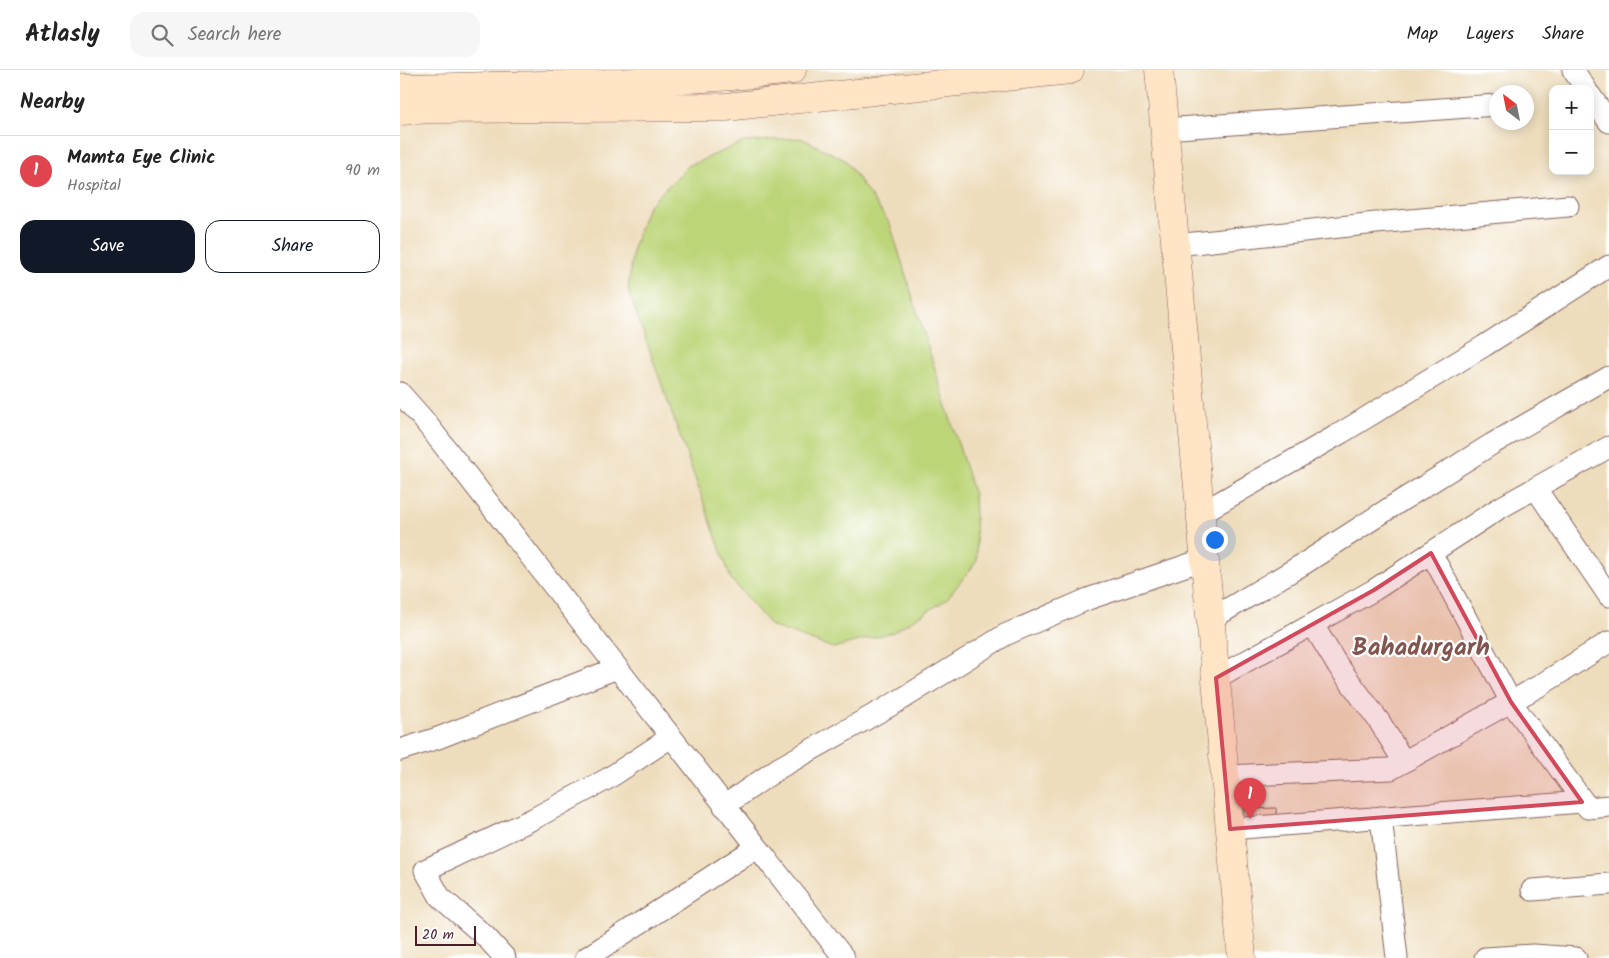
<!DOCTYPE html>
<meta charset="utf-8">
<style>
:root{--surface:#fff;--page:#f6f6f6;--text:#222;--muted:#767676;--line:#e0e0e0;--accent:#111827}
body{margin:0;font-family:Kalam,sans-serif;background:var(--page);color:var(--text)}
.controls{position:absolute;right:15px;top:15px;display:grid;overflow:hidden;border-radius:10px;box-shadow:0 2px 12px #0003}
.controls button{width:45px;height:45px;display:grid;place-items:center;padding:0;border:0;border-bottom:1px solid var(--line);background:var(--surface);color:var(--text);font:25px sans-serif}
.compass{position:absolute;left:1089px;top:15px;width:45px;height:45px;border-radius:50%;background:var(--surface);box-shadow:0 2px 12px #0003;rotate:328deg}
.scale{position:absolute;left:15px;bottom:12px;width:61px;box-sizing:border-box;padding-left:5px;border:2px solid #4a1f2b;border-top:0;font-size:14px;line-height:18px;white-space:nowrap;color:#4a1f2b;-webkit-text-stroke:4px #fff;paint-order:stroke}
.you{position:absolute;left:814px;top:469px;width:18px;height:18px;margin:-12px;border:4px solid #fff;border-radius:50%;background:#1a73e8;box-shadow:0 0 0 8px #1a73e833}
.badge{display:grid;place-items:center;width:32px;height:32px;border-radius:50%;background:var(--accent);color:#fff;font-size:16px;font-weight:700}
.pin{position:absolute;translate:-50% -41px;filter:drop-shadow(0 1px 2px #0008)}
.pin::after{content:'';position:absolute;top:26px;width:18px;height:15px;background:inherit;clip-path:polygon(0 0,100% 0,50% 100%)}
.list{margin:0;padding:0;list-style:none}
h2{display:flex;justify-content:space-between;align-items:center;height:65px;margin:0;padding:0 20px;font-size:21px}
h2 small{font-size:16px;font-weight:400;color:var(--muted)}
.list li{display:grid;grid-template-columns:32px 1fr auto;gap:15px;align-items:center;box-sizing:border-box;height:70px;padding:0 20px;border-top:1px solid var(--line)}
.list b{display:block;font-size:19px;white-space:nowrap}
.list p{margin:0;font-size:16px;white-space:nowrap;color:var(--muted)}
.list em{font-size:16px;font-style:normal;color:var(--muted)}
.actions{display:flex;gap:10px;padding:15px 20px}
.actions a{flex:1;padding:11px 0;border:1px solid var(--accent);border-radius:15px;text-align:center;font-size:18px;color:var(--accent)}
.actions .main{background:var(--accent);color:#fff}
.icon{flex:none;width:28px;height:28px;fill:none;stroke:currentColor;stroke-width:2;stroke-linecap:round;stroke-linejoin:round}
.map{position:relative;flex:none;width:1209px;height:888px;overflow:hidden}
header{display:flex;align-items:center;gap:30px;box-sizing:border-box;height:70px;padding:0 25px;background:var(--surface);border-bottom:1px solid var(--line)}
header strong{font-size:24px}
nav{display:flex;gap:28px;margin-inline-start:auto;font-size:18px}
.search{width:350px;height:45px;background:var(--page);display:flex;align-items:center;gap:12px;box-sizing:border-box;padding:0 18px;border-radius:15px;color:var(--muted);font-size:19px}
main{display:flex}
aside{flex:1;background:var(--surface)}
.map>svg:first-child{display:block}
.green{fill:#bdd579;stroke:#847a52}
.building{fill:#e8b88e}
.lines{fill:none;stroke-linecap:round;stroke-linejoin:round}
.street-casing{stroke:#83625e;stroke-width:23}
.secondary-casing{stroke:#83625e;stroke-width:29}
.street{stroke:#fff;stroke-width:21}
.secondary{stroke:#ffe4c6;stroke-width:28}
.marked{fill:#d1495b;fill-opacity:0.2;stroke:#d1495b;stroke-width:4;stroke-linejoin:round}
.labels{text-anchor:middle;stroke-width:4.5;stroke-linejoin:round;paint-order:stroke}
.town-label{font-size:25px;font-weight:bold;fill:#81554e;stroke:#fff}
</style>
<header>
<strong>Atlasly</strong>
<div class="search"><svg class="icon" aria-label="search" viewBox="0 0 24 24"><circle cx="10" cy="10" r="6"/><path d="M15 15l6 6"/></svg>Search here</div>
<nav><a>Map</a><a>Layers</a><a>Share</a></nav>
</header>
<main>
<aside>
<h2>Nearby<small></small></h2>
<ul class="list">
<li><span class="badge" style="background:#e0444e">1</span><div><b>Mamta Eye Clinic</b><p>Hospital</p></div><em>90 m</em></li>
</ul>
<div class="actions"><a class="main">Save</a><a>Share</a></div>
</aside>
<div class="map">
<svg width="1209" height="888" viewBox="0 0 1209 888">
<rect width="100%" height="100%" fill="#fff"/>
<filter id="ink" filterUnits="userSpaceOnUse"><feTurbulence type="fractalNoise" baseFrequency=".02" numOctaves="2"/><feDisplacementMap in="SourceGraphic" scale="10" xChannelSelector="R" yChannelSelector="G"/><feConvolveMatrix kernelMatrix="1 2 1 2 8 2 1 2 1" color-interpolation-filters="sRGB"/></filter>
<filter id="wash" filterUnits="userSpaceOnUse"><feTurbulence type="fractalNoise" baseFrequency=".0096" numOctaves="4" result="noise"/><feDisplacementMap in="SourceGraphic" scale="20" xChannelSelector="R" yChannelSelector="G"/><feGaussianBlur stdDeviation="1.12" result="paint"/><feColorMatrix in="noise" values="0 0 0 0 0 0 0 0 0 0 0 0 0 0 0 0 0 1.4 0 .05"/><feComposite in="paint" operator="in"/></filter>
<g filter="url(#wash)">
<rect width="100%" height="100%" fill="#eeddbc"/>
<path class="green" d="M401,68L445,90L490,154L574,425L577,491L546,530L493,562L433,578L371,556L331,509L228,220L233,178L248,136L288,96L344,72Z"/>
<g id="blocks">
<path class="building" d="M876,738L877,754L844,755V739Z"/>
</g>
</g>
<g filter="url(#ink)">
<use href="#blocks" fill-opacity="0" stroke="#83625e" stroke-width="1"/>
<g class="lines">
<g class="street-casing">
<g id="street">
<path d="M1173,0L1186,19"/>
<path d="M1190,25L1209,52"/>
<path d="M765,59L1096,35"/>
<path d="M776,175L976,153L1168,136"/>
<path d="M0,323L23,349L444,888"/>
<path d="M1136,419L1209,526"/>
<path d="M801,443L941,363L1084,276L1209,196"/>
<path d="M1031,483L1111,632L1188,738L1209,736"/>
<path d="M811,549L905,493L999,432L1092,374L1209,307"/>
<path d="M913,555L936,593L979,651L1004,692"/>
<path d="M816,608L974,520L1098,439L1209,377"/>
<path d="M0,680L38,668L217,598"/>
<path d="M825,706L991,699L1139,616L1209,572"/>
<path d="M324,736L379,698L502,629L605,565L688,529L805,489"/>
<path d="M981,747L997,888"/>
<path d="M830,759L1182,732"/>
<path d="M1132,820L1209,814"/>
<path d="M105,888L86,867L40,827L25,800L133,749L209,708L271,667"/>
<path d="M186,888L357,777"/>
<path d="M1085,888L1133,885L1176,888"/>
</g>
</g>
<g class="secondary-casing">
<g id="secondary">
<path d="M759,0L842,888"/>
<path d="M0,18C131,15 262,15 392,0"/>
<path d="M0,41L32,39L326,37L670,0"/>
</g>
</g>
<use href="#street" class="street"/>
<use href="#secondary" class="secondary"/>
</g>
</g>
<path class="marked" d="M1031,483L1111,632L1182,732L830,759L816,608L974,520Z"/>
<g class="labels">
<g class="town-label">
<text x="1021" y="585">Bahadurgarh</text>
</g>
</g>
</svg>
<div class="controls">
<button>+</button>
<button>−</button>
</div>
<svg class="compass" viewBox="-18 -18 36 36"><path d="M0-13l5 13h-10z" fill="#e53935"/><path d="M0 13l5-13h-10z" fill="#767676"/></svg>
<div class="scale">20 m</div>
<div class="you"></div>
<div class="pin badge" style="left:850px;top:749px;background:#e0444e">1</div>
</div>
</main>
